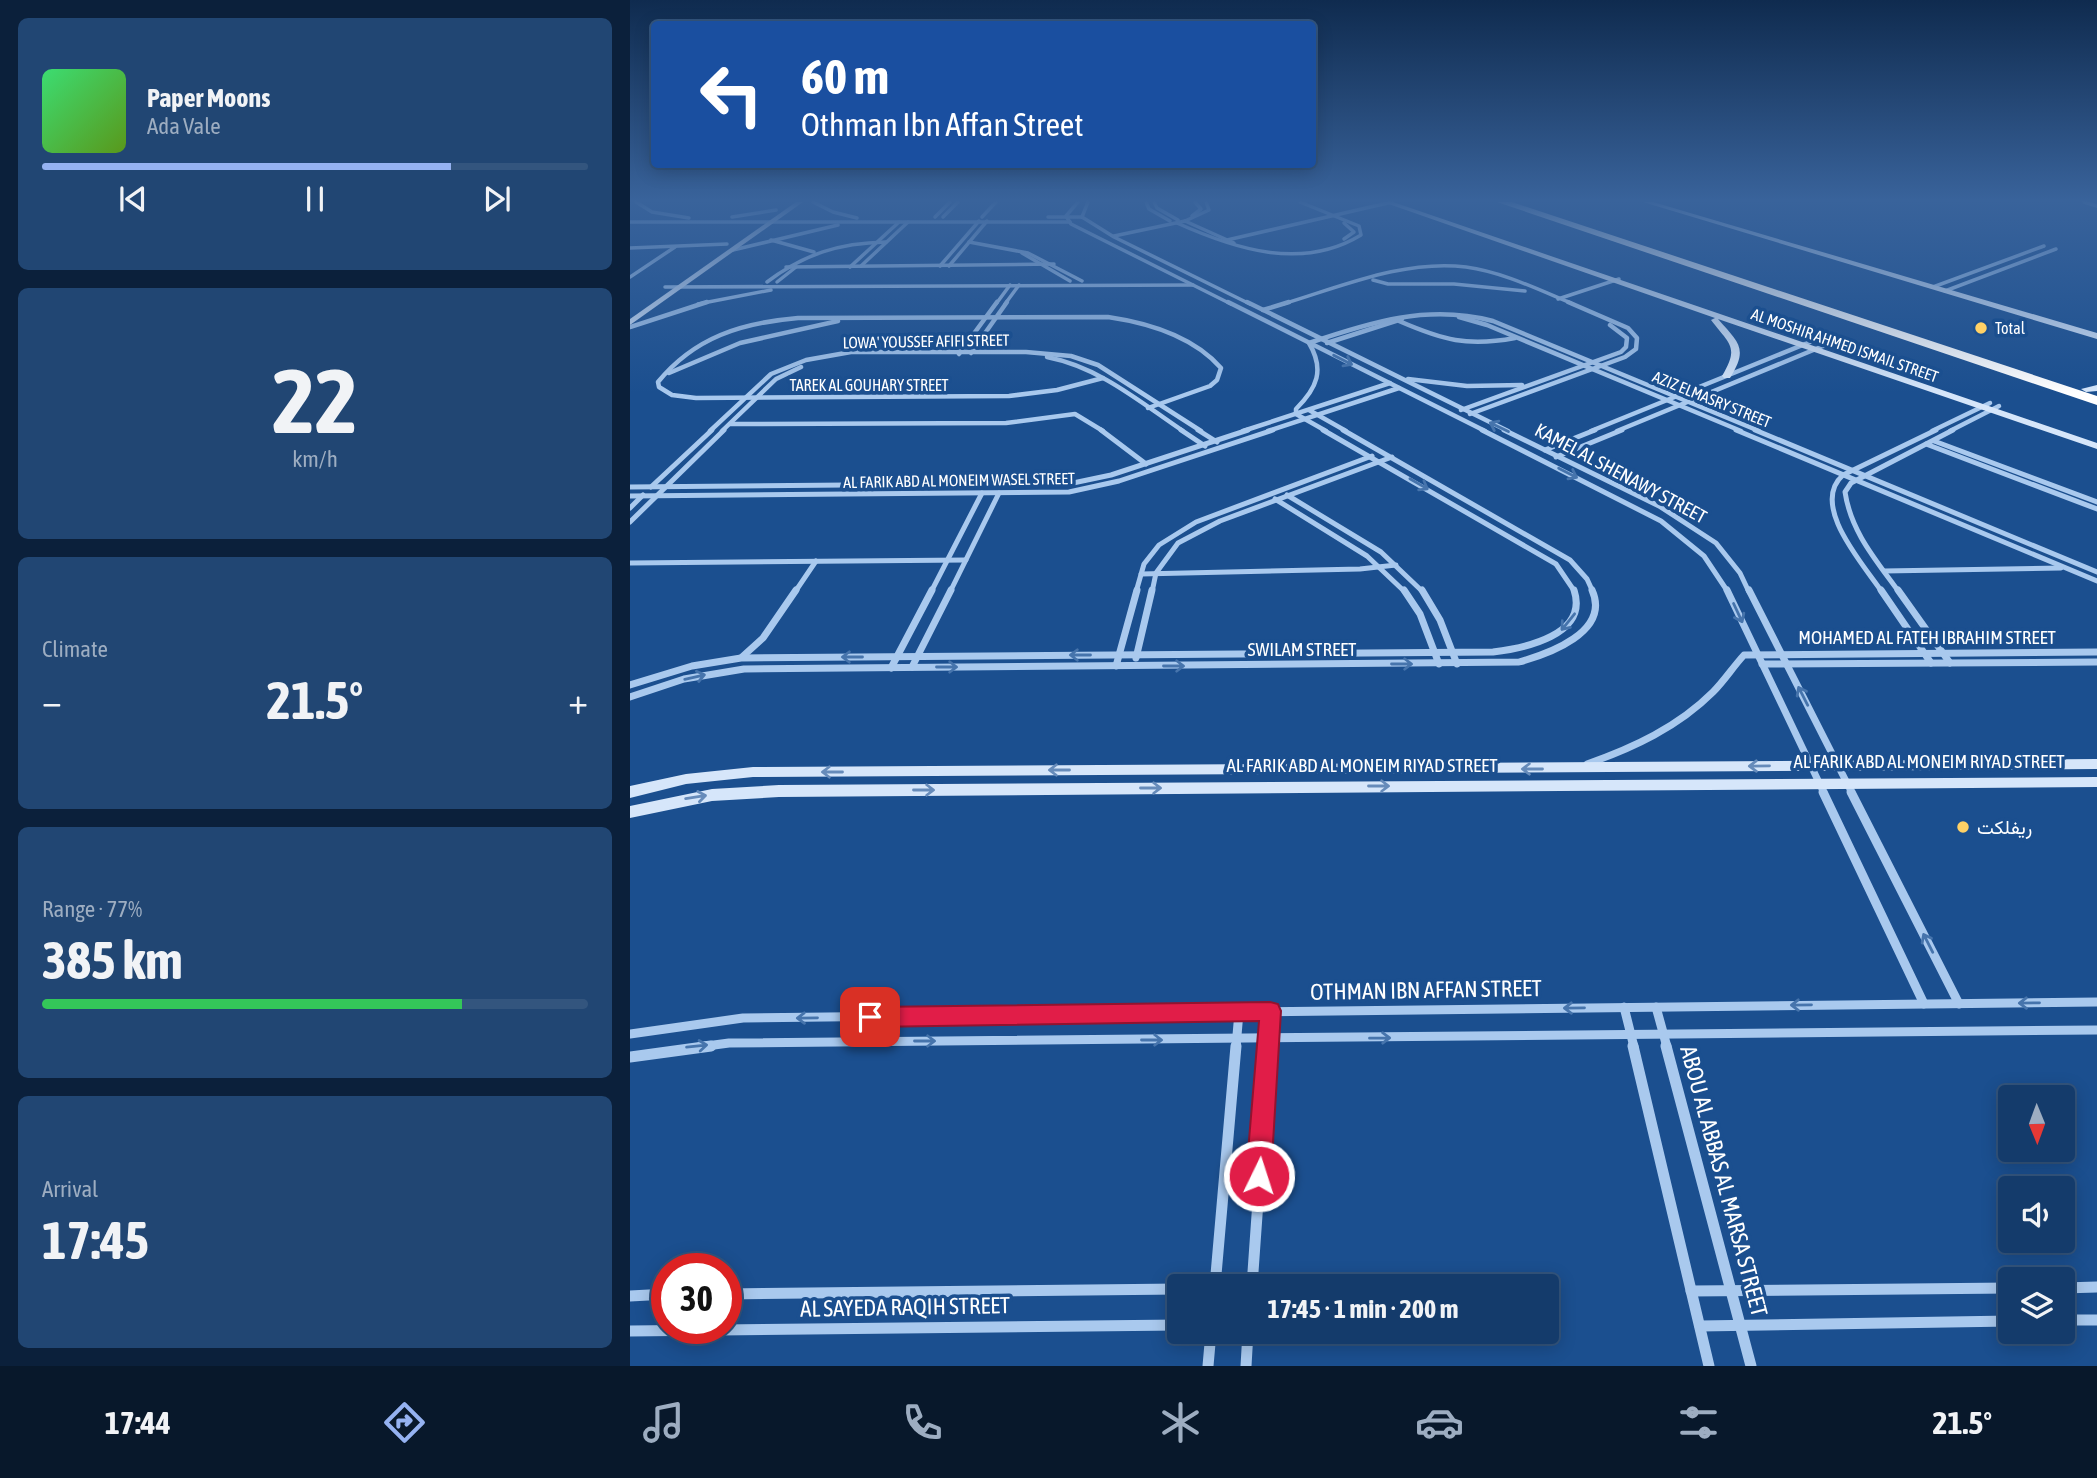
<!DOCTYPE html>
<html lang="en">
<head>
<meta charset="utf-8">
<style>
  :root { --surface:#143b6b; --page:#214673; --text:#f1f3f6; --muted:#9dadc1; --line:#33557e; --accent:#95b2f1 }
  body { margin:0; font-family:"Asap Condensed",Vazirmatn,sans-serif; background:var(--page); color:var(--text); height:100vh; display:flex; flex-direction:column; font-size:26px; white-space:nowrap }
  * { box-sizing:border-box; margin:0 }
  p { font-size:23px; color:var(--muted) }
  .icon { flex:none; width:38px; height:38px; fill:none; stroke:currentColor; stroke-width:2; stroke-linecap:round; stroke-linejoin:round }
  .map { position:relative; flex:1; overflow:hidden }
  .sheet { display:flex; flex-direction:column; gap:18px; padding:18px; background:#0b203b; width:630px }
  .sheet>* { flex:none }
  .top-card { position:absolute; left:21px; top:21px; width:665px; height:147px; border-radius:7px; box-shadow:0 4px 18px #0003,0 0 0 2px var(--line); background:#1a4fa0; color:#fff; overflow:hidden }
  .needle { width:46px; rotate:179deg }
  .fabs { position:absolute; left:1368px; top:1085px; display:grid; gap:14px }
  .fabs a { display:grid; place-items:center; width:77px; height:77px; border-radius:7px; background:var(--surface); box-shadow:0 4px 18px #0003,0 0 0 2px var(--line); font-size:35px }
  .speed { position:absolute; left:21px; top:1253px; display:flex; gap:14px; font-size:35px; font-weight:700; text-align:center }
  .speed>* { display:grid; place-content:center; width:91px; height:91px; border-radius:50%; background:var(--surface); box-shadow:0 4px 18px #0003,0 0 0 2px var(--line); line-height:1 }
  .speed .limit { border:10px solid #d22; background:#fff; color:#111 }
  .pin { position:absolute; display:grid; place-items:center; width:60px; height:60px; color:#fff; margin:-30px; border-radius:14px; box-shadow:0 4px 10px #0006 }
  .me { position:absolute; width:77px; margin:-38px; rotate:4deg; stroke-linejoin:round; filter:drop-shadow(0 0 5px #0008) }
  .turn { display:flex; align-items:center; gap:24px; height:147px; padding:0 35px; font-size:32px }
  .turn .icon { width:91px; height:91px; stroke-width:2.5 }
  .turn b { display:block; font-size:49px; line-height:60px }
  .big { font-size:52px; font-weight:700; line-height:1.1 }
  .sheet .card { flex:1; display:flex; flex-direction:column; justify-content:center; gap:10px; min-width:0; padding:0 24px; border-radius:10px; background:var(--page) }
  .sheet .dial { align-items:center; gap:0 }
  .dial b { font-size:91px; line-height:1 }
  .song { display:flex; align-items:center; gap:21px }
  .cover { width:84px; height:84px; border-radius:10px; background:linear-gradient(135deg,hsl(140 70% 55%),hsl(90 70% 35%)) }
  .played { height:7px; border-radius:4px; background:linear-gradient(90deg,var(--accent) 75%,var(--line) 75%) }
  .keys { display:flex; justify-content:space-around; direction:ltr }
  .heat { display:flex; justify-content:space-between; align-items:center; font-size:38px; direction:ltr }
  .charge { height:10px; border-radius:5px; background:linear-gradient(90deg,#34c759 77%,var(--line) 0) }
  .trip { position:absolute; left:537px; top:1274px; width:392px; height:70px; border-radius:7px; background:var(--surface); box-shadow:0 4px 18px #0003,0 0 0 2px var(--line); font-weight:700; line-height:70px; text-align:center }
  .tabs { display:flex; height:112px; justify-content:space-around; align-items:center; background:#08182b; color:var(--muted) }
  .tabs .icon { width:49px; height:49px }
  .tabs .active { color:var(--accent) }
  .tabs b { font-size:32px; color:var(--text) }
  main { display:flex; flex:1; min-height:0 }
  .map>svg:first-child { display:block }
</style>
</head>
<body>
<main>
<section class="sheet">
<div class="card">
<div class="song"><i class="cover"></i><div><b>Paper Moons</b><p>Ada Vale</p></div></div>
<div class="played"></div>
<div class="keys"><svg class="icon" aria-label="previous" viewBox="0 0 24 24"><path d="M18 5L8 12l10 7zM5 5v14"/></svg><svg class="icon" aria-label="pause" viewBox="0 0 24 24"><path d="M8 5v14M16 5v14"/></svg><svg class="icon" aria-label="next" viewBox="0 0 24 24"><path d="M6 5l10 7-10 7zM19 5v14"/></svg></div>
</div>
<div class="card dial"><b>22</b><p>km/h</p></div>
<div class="card"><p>Climate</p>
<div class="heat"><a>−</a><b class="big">21.5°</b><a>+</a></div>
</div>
<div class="card"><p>Range · 77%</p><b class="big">385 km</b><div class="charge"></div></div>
<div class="card"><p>Arrival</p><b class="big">17:45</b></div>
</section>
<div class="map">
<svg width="1467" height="1366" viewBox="0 0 1467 1366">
  <rect width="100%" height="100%" fill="#1b4f8f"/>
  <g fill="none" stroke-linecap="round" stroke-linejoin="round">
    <!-- street-far5 -->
    <g stroke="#a9c9ee" stroke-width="3.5">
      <polyline points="6,202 22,212 59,218"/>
      <polyline points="183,202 203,212 227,218"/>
      <polyline points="448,202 436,216 441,224 601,304"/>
      <polyline points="516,202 519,209 540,221"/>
      <polyline points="524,202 527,208 548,220"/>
      <polyline points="1454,202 1467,206"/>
      <polyline points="562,216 571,209 565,202"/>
      <polyline points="102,217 146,210"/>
      <polyline points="305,217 320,202"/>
      <polyline points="313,217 328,202"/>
      <polyline points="352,217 366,202"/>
      <polyline points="418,217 452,217"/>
      <polyline points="452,217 484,237 620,304"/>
      <polyline points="452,217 458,202"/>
      <polyline points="555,221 604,243"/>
      <polyline points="0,222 440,222"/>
      <path d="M547 223C605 249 672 271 731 235L729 226 670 202"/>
      <polyline points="714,223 724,232 714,239"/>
      <polyline points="484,236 555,221 579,210 576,202"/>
      <polyline points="141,240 184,252"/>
      <polyline points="597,240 762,202"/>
      <polyline points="339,242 398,253 452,281"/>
      <polyline points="0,248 97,244"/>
      <polyline points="103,250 208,225"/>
      <polyline points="392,253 440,281"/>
      <polyline points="231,266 278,222"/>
      <polyline points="310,266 349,221"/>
      <polyline points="319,266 357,221"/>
      <polyline points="156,267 424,264"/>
      <polyline points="220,267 269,222"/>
      <polyline points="0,277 45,247"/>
      <polyline points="743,280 758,284 824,284 895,291"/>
      <path d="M137 282C174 254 209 243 256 242"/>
      <polyline points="147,282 166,267"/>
      <polyline points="35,287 563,285"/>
      <polyline points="1303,287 1414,246"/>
      <polyline points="1315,291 1426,249"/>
      <polyline points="928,299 989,279"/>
      <polyline points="68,304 141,290"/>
      <polyline points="366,304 380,285"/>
      <polyline points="375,304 389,285"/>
      <path d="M653 304C710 287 775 259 836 267 873 272 909 290 943 304"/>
    </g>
    <!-- street-far4 -->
    <g stroke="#a9c9ee" stroke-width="4.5">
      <polyline points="598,302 855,431"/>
      <polyline points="617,302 878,431"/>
      <polyline points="633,310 659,302"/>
      <polyline points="829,317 857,325 1111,431"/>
      <path d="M769 321C813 340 837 347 885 338"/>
      <polyline points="0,327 77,302"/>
      <polyline points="697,343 772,319"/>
      <polyline points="341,353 377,302"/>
      <polyline points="329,354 367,302"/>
      <path d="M417 357C469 367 510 402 553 431"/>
      <polyline points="39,373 110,343 208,321"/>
      <path d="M473 378 427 390 379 396 66 398 42 395 29 387 28 382C65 337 111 323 168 318L478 317C519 323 563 336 591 368L587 380 580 386 518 408"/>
      <polyline points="778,379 837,386 892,385"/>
      <polyline points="679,410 716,431"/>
      <polyline points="831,410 991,352 996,347 997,338 980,325"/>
      <polyline points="840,414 995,357 1006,349 1007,338 998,328 938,302"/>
      <polyline points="100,424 376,423 445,414 473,431"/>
      <polyline points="80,431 141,374 176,360 221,352 396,352 441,356 468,365 571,431"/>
      <polyline points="92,431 146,379 171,367"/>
      <polyline points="613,431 760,383"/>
      <polyline points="638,431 769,388"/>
      <path d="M696 431 666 414V409C687 388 695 370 679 343 741 322 798 304 863 321L1129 431"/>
      <polyline points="961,431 1180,342"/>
      <polyline points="987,431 1193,346"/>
      <polyline points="1302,431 1360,403"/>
      <polyline points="1320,431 1369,406"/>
    </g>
    <!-- street-far3 -->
    <g stroke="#a9c9ee" stroke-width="5">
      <polyline points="471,430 516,464"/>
      <polyline points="551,430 575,446"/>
      <polyline points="568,430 587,442"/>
      <polyline points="693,430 926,564 945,592"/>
      <polyline points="713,430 940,560 957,579 963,592"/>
      <polyline points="852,430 1031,521 1074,556 1098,592"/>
      <polyline points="874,430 1029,506 1086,543 1110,573 1119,592"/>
      <polyline points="1106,430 1467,581"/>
      <polyline points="1125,430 1467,572"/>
      <polyline points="1304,441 1467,502"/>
      <polyline points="1296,444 1467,509"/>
      <polyline points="915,450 965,430"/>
      <polyline points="926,457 992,430"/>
      <polyline points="0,487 443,483 481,475 618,430"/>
      <polyline points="21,487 82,430"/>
      <polyline points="657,495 751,552 793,592"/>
      <polyline points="0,496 439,492 489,481 643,430"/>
      <polyline points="645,499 737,556 775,592"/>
      <polyline points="0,508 13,495"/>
      <polyline points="0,522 94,430"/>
      <polyline points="0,563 336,560"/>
      <polyline points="1254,571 1431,568"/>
      <polyline points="511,574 730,569 766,565"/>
      <polyline points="165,592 186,561"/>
      <polyline points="301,592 352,493"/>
      <polyline points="320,592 369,493"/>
      <polyline points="506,592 514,564 529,545 566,522 742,456"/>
      <polyline points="522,592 526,573 548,543 590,521 762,457"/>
      <path d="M1252 592C1234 565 1179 505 1213 475L1306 430"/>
      <path d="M1269 592C1246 560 1221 532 1215 492L1221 483 1323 430"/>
    </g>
    <!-- street-far2 -->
    <g stroke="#a9c9ee" stroke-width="7">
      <polyline points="774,590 790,614 809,664"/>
      <polyline points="792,590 810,620 827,664"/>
      <polyline points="1097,590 1194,793"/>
      <polyline points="1119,590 1222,793"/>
      <polyline points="1251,590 1301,663"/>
      <polyline points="1268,590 1320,663"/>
      <polyline points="112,657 133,638 166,590"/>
      <polyline points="506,658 522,590"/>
      <polyline points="1132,664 1467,662"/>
      <polyline points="486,666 507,590"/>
      <polyline points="282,667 321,590"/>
      <polyline points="261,668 302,590"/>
      <path d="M0 685 62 666 111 658 863 652C895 648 959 635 944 590"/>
      <path d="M0 697 54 679 114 669 889 662C918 654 981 632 962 590"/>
      <path d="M957 764C1003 748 1048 727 1083 692 1094 681 1103 667 1114 655L1467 652"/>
    </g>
    <!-- street-far1 -->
    <g stroke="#a9c9ee" stroke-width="9">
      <polyline points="1193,792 1294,1004"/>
      <polyline points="1221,792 1329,1004"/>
      <polyline points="994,1007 1004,1047"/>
      <polyline points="1026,1007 1037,1047"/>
      <polyline points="0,1034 113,1018 1467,1002"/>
      <polyline points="69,1047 99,1043 1467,1030"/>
      <polyline points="606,1047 609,1012"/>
      <polyline points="638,1047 641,1011"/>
    </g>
    <!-- street -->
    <g stroke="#a9c9ee" stroke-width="11">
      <polyline points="1003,1046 1079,1366"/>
      <polyline points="1036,1046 1121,1366"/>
      <polyline points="0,1057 81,1046"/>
      <polyline points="585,1286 606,1046"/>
      <polyline points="622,1286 639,1046"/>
      <polyline points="1433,1288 1467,1287"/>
      <polyline points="1061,1291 1381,1288"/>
      <polyline points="96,1294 550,1289"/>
      <polyline points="0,1296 37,1294"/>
      <polyline points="1433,1320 1467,1320"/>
      <polyline points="1070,1326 1381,1321"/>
      <polyline points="0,1331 550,1325"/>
      <polyline points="578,1366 581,1332"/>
      <polyline points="616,1366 618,1332"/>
    </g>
    <!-- secondary -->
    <g fill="#d6e6fa" fill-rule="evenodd">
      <polygon points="166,202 173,202 0,325 0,319"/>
      <path d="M753 202H763L1467 443V449L1088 319C1108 342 1119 348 1100 378H1094L1092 376C1110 346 1099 344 1081 320L1085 318Z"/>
      <polygon points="1013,202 1023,202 1467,333 1467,339"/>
      <polygon points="1467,385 1467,391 1456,392 1451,389"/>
      <polygon points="1467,759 1467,769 123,777 56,784 0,798 0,786 56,774 123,767"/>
      <polygon points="1467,777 1467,787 149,797 82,801 0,818 0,806 82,789 149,785"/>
    </g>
    <!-- highway -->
    <polygon fill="#fff" fill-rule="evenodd" points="867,202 882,202 1467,396 1467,405"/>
  </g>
  <!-- one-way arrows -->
  <defs><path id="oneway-shaft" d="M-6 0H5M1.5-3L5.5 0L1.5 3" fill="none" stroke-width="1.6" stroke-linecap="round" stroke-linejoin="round" transform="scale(1.75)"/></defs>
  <g stroke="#4674ac">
    <use href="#oneway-shaft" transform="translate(713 360) rotate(27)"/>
    <use href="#oneway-shaft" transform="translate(869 427) rotate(-154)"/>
    <use href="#oneway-shaft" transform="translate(938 473) rotate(27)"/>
    <use href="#oneway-shaft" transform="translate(789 484) rotate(30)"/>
    <use href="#oneway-shaft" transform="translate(1108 613) rotate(65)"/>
    <use href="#oneway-shaft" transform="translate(938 622) rotate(129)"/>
    <use href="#oneway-shaft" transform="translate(450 655) rotate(180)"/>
    <use href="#oneway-shaft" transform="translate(222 657) rotate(180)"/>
    <use href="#oneway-shaft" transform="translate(772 664)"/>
    <use href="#oneway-shaft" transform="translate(544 666)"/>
    <use href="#oneway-shaft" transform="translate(317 667)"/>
    <use href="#oneway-shaft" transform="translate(65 677) rotate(-13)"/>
    <use href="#oneway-shaft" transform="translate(1173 696) rotate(-117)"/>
    <use href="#oneway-shaft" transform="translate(1298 943) rotate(-117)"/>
    <use href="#oneway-shaft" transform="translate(1399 1003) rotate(179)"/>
    <use href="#oneway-shaft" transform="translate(1171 1005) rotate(179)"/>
    <use href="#oneway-shaft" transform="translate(944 1008) rotate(179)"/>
    <use href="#oneway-shaft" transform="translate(177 1018) rotate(179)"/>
    <use href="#oneway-shaft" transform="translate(750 1038) rotate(-1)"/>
    <use href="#oneway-shaft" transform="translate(522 1040)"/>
    <use href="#oneway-shaft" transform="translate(295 1041)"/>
    <use href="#oneway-shaft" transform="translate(67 1046) rotate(-6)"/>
  </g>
  <g stroke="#668bba">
    <use href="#oneway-shaft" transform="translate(1129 766) rotate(179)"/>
    <use href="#oneway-shaft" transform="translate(902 769) rotate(-180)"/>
    <use href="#oneway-shaft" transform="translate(429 770) rotate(180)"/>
    <use href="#oneway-shaft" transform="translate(202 772) rotate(180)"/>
    <use href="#oneway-shaft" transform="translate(749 786)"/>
    <use href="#oneway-shaft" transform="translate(521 788)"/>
    <use href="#oneway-shaft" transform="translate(294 790)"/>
    <use href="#oneway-shaft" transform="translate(66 797) rotate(-9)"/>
  </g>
  <!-- sky -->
  <linearGradient id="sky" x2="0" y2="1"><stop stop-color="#0f2b4f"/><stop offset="0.51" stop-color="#39639b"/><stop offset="1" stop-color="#39639b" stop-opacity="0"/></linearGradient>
  <rect width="1467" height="393" fill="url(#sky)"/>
  <!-- route -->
  <polygon fill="#e11d48" stroke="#92132f" stroke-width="2" points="640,1002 648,1004 651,1011 641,1176 638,1185 629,1189 620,1185 616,1176 629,1021 240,1027 232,1024 229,1017 232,1010 240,1007"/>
  <!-- markers -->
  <g fill="#ffd166" stroke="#1b4f8f" stroke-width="2.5">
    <circle cx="1351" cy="328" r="7"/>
    <circle cx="1333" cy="827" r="7"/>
  </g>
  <g text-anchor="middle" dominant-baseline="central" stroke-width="7" stroke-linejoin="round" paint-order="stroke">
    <!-- far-poi labels -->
    <g font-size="16" fill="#fff" stroke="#1b4f8f" text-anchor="start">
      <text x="1365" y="328">Total</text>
    </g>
    <!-- far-street labels -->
    <g font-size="16" fill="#fff" stroke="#1b4f8f">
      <text transform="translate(296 341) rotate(-1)">LOWA' YOUSSEF AFIFI STREET</text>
      <text transform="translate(1215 345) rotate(19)">AL MOSHIR AHMED ISMAIL STREET</text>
      <text x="239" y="385">TAREK AL GOUHARY STREET</text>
      <text transform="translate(1082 399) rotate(22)">AZIZ ELMASRY STREET</text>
      <text transform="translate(329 480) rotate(-1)">AL FARIK ABD AL MONEIM WASEL STREET</text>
    </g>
    <!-- street labels -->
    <g font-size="19" fill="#fff" stroke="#1b4f8f">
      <text transform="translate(991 473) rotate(28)">KAMEL AL SHENAWY STREET</text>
      <text x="1297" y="637">MOHAMED AL FATEH IBRAHIM STREET</text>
      <text x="672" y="649">SWILAM STREET</text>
      <text x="1299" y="761">AL FARIK ABD AL MONEIM RIYAD STREET</text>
      <text x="732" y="765">AL FARIK ABD AL MONEIM RIYAD STREET</text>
    </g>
    <!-- poi labels -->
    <g font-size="19" fill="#fff" stroke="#1b4f8f" text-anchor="start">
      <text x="1347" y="827">ريفلكت</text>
    </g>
    <!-- near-street labels -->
    <g font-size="23" fill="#fff" stroke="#1b4f8f">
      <text transform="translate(796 990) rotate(-1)">OTHMAN IBN AFFAN STREET</text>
      <text transform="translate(1094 1181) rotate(75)">ABOU AL ABBAS AL MARSA STREET</text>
      <text transform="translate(275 1307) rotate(-1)">AL SAYEDA RAQIH STREET</text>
    </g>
  </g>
</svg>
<div class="fabs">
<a><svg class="needle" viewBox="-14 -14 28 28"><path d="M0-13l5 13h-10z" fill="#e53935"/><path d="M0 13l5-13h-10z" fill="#9dadc1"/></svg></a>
<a><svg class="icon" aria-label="sound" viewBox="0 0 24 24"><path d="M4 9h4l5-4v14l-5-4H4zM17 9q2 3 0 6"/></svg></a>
<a><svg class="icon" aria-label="layers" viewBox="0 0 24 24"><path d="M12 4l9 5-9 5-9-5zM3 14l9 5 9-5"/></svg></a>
</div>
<div class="speed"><div class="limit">30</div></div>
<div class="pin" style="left:240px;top:1017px;background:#d93025"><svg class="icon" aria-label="arrive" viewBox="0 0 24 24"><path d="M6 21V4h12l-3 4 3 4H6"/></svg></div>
<svg class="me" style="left:629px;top:1176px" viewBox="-20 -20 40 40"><circle r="17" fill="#e11d48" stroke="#fff" stroke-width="3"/><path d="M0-11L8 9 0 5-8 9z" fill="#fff"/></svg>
<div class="trip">17:45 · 1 min · 200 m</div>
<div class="top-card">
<div class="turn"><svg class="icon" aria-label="left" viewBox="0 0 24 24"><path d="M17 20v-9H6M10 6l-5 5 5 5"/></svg><div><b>60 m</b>Othman Ibn Affan Street</div></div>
</div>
</div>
</main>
<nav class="tabs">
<b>17:44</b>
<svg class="icon active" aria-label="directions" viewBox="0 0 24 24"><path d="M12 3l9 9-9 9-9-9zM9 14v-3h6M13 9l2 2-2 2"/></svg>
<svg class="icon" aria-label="music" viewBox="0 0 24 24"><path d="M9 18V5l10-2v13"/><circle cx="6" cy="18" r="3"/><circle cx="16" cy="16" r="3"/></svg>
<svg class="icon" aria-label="phone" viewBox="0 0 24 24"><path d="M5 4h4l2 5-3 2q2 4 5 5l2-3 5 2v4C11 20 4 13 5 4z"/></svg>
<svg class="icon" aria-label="climate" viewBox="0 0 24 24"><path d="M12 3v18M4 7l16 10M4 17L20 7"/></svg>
<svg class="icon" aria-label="car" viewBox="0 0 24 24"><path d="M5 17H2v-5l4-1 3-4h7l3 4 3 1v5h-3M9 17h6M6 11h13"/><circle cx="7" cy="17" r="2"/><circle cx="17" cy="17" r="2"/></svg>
<svg class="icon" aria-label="filters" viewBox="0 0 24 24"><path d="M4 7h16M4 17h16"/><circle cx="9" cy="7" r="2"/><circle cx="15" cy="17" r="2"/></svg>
<b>21.5°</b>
</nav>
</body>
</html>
